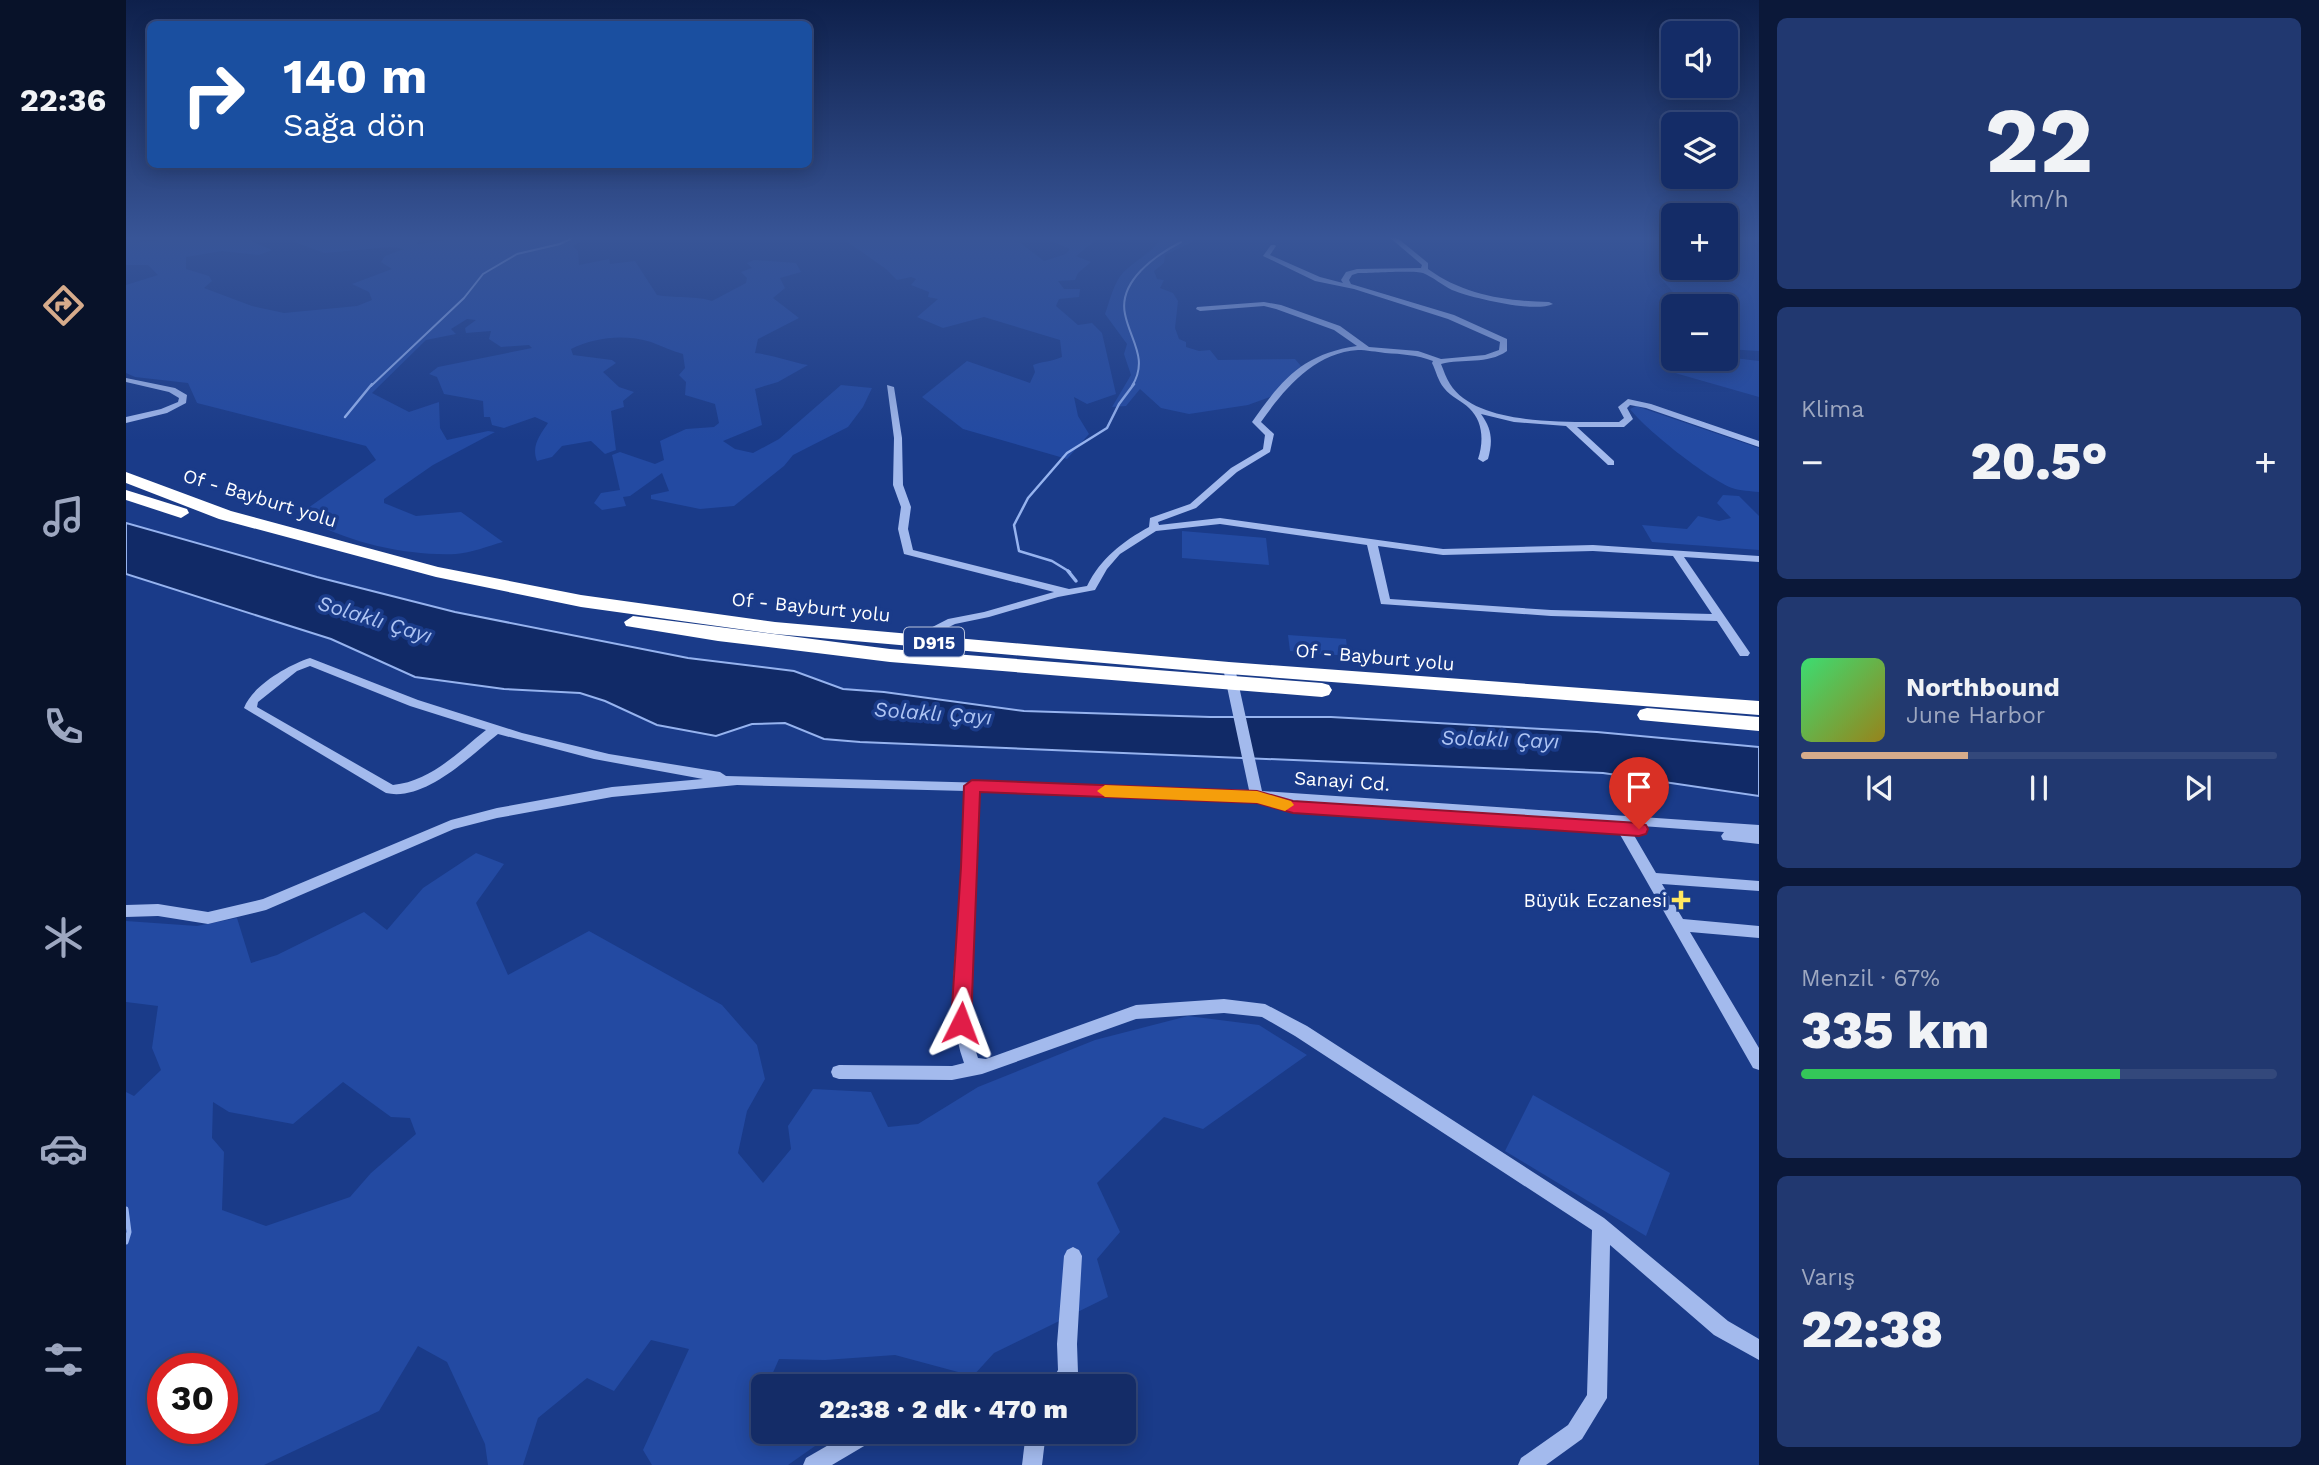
<!DOCTYPE html>
<html lang="tr">
<head>
<meta charset="utf-8">
<style>
  :root { --surface:#142c67; --page:#213870; --text:#f1f3f6; --muted:#9da7c0; --line:#33487b; --accent:#d6ab8b }
  body { margin:0; font-family:"Work Sans",sans-serif; background:var(--page); color:var(--text); height:100vh; display:flex; flex-direction:column; font-size:26px; white-space:nowrap }
  * { box-sizing:border-box; margin:0 }
  p { font-size:23px; color:var(--muted) }
  .icon { flex:none; width:38px; height:38px; fill:none; stroke:currentColor; stroke-width:2; stroke-linecap:round; stroke-linejoin:round }
  .map { position:relative; flex:1; overflow:hidden }
  .sheet { display:flex; flex-direction:column; gap:18px; padding:18px; background:#0b1839; width:560px }
  .sheet>* { flex:none }
  .top-card { position:absolute; left:21px; top:21px; width:665px; height:147px; border-radius:10px; box-shadow:0 4px 18px #0003,0 0 0 2px var(--line); background:#1a4fa0; color:#fff; overflow:hidden }
  .tools { position:absolute; left:1535px; top:21px; display:grid; gap:14px }
  .tools a { display:grid; place-items:center; width:77px; height:77px; border-radius:10px; background:var(--surface); box-shadow:0 4px 18px #0003,0 0 0 2px var(--line); font-size:35px }
  .speed { position:absolute; left:21px; top:1353px; display:flex; gap:14px; font-size:35px; font-weight:700; text-align:center }
  .speed>* { display:grid; place-content:center; width:91px; height:91px; border-radius:50%; background:var(--surface); box-shadow:0 4px 18px #0003,0 0 0 2px var(--line); line-height:1 }
  .speed .limit { border:10px solid #d22; background:#fff; color:#111 }
  .pin { position:absolute; display:grid; place-items:center; width:60px; height:60px; color:#fff; margin:-72px -30px; border-radius:50% 50% 50% 0; rotate:-45deg; box-shadow:0 0 7px #0007 }
  .pin .icon { rotate:45deg }
  .me { position:absolute; width:77px; margin:-38px; rotate:3deg; stroke-linejoin:round; filter:drop-shadow(0 0 5px #0008) }
  .turn { display:flex; align-items:center; gap:24px; height:147px; padding:0 21px; font-size:32px }
  .turn .icon { width:91px; height:91px; stroke-width:2.5 }
  .turn b { display:block; font-size:49px; line-height:60px }
  .big { font-size:52px; font-weight:800; line-height:1.1 }
  .sheet .widget { flex:1; display:flex; flex-direction:column; justify-content:center; gap:10px; min-width:0; padding:0 24px; border-radius:10px; background:var(--page) }
  .sheet .dial { align-items:center; gap:0 }
  .dial b { font-size:91px; line-height:1 }
  .song { display:flex; align-items:center; gap:21px }
  .cover { width:84px; height:84px; border-radius:10px; background:linear-gradient(135deg,hsl(140 70% 55%),hsl(50 70% 35%)) }
  .played { height:7px; border-radius:4px; background:linear-gradient(90deg,var(--accent) 35%,var(--line) 35%) }
  .keys { display:flex; justify-content:space-around; direction:ltr }
  .heat { display:flex; justify-content:space-between; align-items:center; font-size:38px; direction:ltr }
  .charge { height:10px; border-radius:5px; background:linear-gradient(90deg,#34c759 67%,var(--line) 0) }
  .trip { position:absolute; left:625px; top:1374px; width:385px; height:70px; border-radius:10px; background:var(--surface); box-shadow:0 4px 18px #0003,0 0 0 2px var(--line); font-weight:800; line-height:70px; text-align:center }
  main { display:flex; flex:1; min-height:0 }
  .menu { display:flex; flex-direction:column; width:126px; justify-content:space-around; align-items:center; background:#081229; color:var(--muted) }
  .menu .icon { width:49px; height:49px }
  .menu .current { color:var(--accent) }
  .menu b { font-size:32px; color:var(--text) }
  .map>svg:first-child { display:block }
</style>
</head>
<body>
<main>
<nav class="menu">
<b>22:36</b>
<svg class="icon current" aria-label="directions" viewBox="0 0 24 24"><path d="M12 3l9 9-9 9-9-9zM9 14v-3h6M13 9l2 2-2 2"/></svg>
<svg class="icon" aria-label="music" viewBox="0 0 24 24"><path d="M9 18V5l10-2v13"/><circle cx="6" cy="18" r="3"/><circle cx="16" cy="16" r="3"/></svg>
<svg class="icon" aria-label="phone" viewBox="0 0 24 24"><path d="M5 4h4l2 5-3 2q2 4 5 5l2-3 5 2v4C11 20 4 13 5 4z"/></svg>
<svg class="icon" aria-label="climate" viewBox="0 0 24 24"><path d="M12 3v18M4 7l16 10M4 17L20 7"/></svg>
<svg class="icon" aria-label="car" viewBox="0 0 24 24"><path d="M5 17H2v-5l4-1 3-4h7l3 4 3 1v5h-3M9 17h6M6 11h13"/><circle cx="7" cy="17" r="2"/><circle cx="17" cy="17" r="2"/></svg>
<svg class="icon" aria-label="filters" viewBox="0 0 24 24"><path d="M4 7h16M4 17h16"/><circle cx="9" cy="7" r="2"/><circle cx="15" cy="17" r="2"/></svg>
</nav>
<div class="map">
<svg width="1633" height="1465" viewBox="0 0 1633 1465">
  <rect width="100%" height="100%" fill="#1a3b89"/>
  <!-- green -->
  <g fill="#234aa2" fill-rule="evenodd">
    <path d="M12 236 15 242 58 238 84 240 101 236H122L125 241 146 250 133 255 96 251 60 257V269L83 276 86 281 78 288 126 306 158 313 231 306 246 300 243 292 226 284 266 269 255 262 259 256 278 249 265 247 198 253 169 242V236H291L292 244 322 240 328 236H463L447 246 452 251 453 265 483 259 484 264 509 261 531 295C547 298 573 296 586 301L620 283 621 278 615 272 626 268 621 263 628 260 670 263 675 272 654 278 659 288 647 298 673 318 632 339 629 353C648 355 664 362 682 365L652 382 629 389 636 425 597 441 609 449 627 453 653 439 715 385 746 388 737 407 722 427 667 455 658 466 608 506 574 509 525 499V495L543 491 536 473 504 496 497 497 500 506 476 510 468 503 475 493 494 490 486 455 494 452 529 464 538 460 534 441 560 429 588 427 593 423 589 404 559 395 560 382 553 375 559 368 557 354C546 351 536 346 525 342 498 334 470 337 445 349L447 355 486 360 490 363 477 372 493 387 508 392 497 401 498 407 485 411 490 450 479 454 465 441 436 446 426 457 411 461C405 446 414 435 422 423L409 417 378 428 366 425 364 417H358L357 401 318 394 311 377 303 374 312 367 406 348 403 345 375 347 363 339 365 331 340 333 339 328 350 320 341 319 325 329 330 334 300 340 246 393 283 412 313 402 314 428 321 440 362 431 369 432 307 465 258 499V503L290 516 335 512 377 542C362 546 345 553 330 554 284 556 228 544 188 523L182 508 250 460 240 446 71 403 62 383 9 377 0 373V285L32 275 22 265H0V241Z"/>
    <path d="M713 236H800L811 239 834 236H904L892 241 918 261 940 254 944 249 913 236H1070L1072 239 1039 255 1038 263 1028 271 1031 279 1038 280 1034 288 1047 293 1052 301 1049 328 1053 339 1060 342V347L1073 351 1084 350 1092 360 1169 359 1175 366 1147 396 1122 405 1063 414 1035 408 1014 389 1000 406 986 407 1005 375 998 354 1001 344 979 314C985 298 988 279 1002 268 1014 257 1028 252 1035 237L995 241 974 237 950 256 965 262 952 273 949 280 932 281 938 289H954L953 297 933 299 930 306 952 325 966 323 976 333 990 394 961 404 948 397 952 416 963 434 941 459 837 429 796 397 841 361 904 383 909 372 907 365C917 361 925 362 936 357L934 340 858 317 817 328 791 317 812 299 802 297 803 292 785 285 790 279 785 277 771 280 760 269Z"/>
    <polygon points="1600,236 1633,236 1633,241 1628,245 1633,253 1633,351 1600,349 1600,306 1553,306 1547,292 1533,276 1547,268 1600,268"/>
    <polygon points="1544,350 1547,350 1547,359 1600,357 1633,361 1633,397 1542,371 1547,363 1536,355"/>
    <path d="M1510 406 1633 448V492C1625 491 1614 491 1606 488 1581 478 1520 430 1504 409Z"/>
    <polygon points="1597,495 1613,496 1633,516 1633,550 1526,542 1516,525 1561,529 1572,516 1593,521 1605,518 1591,503"/>
    <polygon points="1056,531 1140,538 1143,565 1056,558"/>
    <polygon points="1162,635 1220,639 1222,656 1164,651"/>
    <path d="M350 853 378 864 350 903 382 975 463 931 596 1005 631 1045 639 1079 621 1111 612 1153 637 1183 665 1149 662 1126 687 1089 745 1092 762 1127 792 1124 852 1087 969 1040 1062 1016 1133 1025 1181 1055 1077 1129 1038 1117 971 1183 994 1232 971 1259 982 1297 868 1353 847 1376 769 1355 699 1360 653 1359 641 1386H637V1432H709L662 1465H526L517 1450 563 1349 525 1340 488 1391 461 1378 412 1418 397 1465H362L359 1444 321 1362 292 1346 253 1411 138 1465H0V1092L8 1096 35 1070 26 1048 32 1006 0 1002V921L71 926 111 918 125 963 151 955 238 912 261 930 297 888ZM217 1082 265 1117 284 1118 290 1134 245 1173 224 1197 140 1226 96 1210 98 1152 86 1138 87 1102 103 1112 167 1124ZM37 1368H96V1428H37Z"/>
    <polygon points="1407,1095 1544,1173 1520,1236 1379,1151"/>
  </g>
  <!-- water -->
  <polygon fill="#112a67" stroke="#96b3ef" stroke-width="2" points="0,523 191,577 329,612 562,658 668,671 717,689 758,692 898,711 1084,717 1205,717 1471,732 1633,747 1633,796 1477,773 734,742 698,739 659,723 626,724 590,736 531,725 479,701 454,693 378,689 289,677 205,639 0,574"/>
  <g fill="none" stroke-linecap="round" stroke-linejoin="round">
    <!-- stream-far3 -->
    <g stroke="#96b3ef" stroke-width="2">
      <polyline points="245,386 338,298 357,274 391,254 434,244 450,236"/>
      <path d="M1006 386C1023 359 1004 340 999 314 992 281 1030 255 1055 242"/>
    </g>
    <!-- stream-far2 -->
    <g stroke="#96b3ef" stroke-width="2.5">
      <polyline points="219,417 246,384"/>
      <polyline points="944,572 926,561 893,551 888,525 902,498 941,453 981,428 993,404 1008,384"/>
    </g>
    <!-- stream-far1 -->
    <polyline stroke="#96b3ef" stroke-width="3.5" points="942,571 950,581"/>
    <!-- stream -->
    <polyline stroke="#96b3ef" stroke-width="5" points="0,1209 3,1232 0,1242"/>
    <!-- minor -->
    <g fill="#a3baed" fill-rule="evenodd">
      <path d="M1262 236H1269L1302 263V269C1338 295 1379 301 1423 302L1427 304C1408 313 1346 298 1326 290 1316 285 1307 277 1297 273 1289 270 1244 273 1232 273L1226 275 1223 280 1225 284 1328 315 1381 339V351C1361 365 1337 358 1315 364 1318 371 1320 378 1324 384 1352 428 1447 421 1493 422L1498 418 1492 407 1502 399 1525 404 1633 441V447L1520 408 1504 405 1501 408 1507 419 1498 427H1451L1488 461V465H1482L1440 426 1388 422 1355 414C1366 429 1367 441 1362 459L1357 462 1352 459C1358 441 1357 421 1343 408 1336 401 1325 397 1318 388 1312 381 1310 371 1306 363L1307 361C1291 355 1276 354 1259 353 1251 352 1240 350 1232 350 1188 353 1159 388 1135 422L1148 434 1144 452 1111 472 1070 508 1032 522 1033 525 1094 518 1317 549 1467 545 1633 556V562L1558 557 1624 653 1622 656H1614L1591 621 1425 616 1255 604 1241 545 1094 524 1030 531 994 554 981 569 969 590 932 597 863 617 829 624 793 642H785L783 640 785 638 822 619 858 612 928 592 778 554 772 529 775 507 767 485 768 438 761 385 768 387 776 438 777 485 785 507 782 529 787 550 943 589 961 586C975 558 996 542 1023 527L1024 518 1064 504 1105 468 1137 449 1139 435 1126 422C1156 379 1177 354 1231 346L1208 330 1150 309 1138 306 1074 311 1070 309 1071 307 1138 302 1155 305 1214 326 1243 347 1292 351 1315 359 1359 355 1373 350 1374 342 1322 319 1228 289 1189 281 1137 256 1145 245H1149L1150 246 1144 255 1194 277 1217 283 1215 280 1220 272 1231 269 1295 268 1296 265ZM1252 546 1317 555 1467 551 1547 556 1586 614 1425 610 1264 599Z"/>
      <polygon points="0,378 49,388 61,395 60,403 41,413 0,423 0,417 35,409 52,402 53,398 43,392 0,382"/>
      <path d="M184 658 292 700 396 733 483 754 594 772 600 776 1123 790 1097 668 1103 664 1109 668 1136 791 1633 825V844L1597 840 1595 836 1598 832 1502 825 1530 873 1633 881V891L1536 884 1557 919 1633 926V938L1564 932 1633 1048V1070L1627 1068 1488 824 1456 822 1458 825 1456 828 1451 830 1167 812 1140 804 1139 800 1131 802 1126 800 852 792C853 824 852 857 849 890 845 943 833 1006 852 1058L860 1059 1010 1005 1098 999 1139 1004 1181 1026 1478 1218 1602 1321 1633 1339V1360L1588 1335 1484 1245 1481 1398 1456 1439 1420 1465H1392L1395 1458 1442 1425 1461 1395 1466 1230 1169 1036 1136 1017 1098 1013 1010 1019 856 1074 826 1080 713 1079 707 1077 705 1072 707 1067 713 1065 826 1066 838 1063C818 1008 831 945 836 888 838 856 839 823 840 791L611 785 486 797 371 818 328 829 140 910 82 924 32 916 0 917V905L32 904 82 912 137 899 325 820 371 808 486 787 577 779 468 759 372 734C344 756 299 802 260 793L118 708C126 686 162 665 184 658ZM184 666 284 706 360 730C331 753 305 781 267 785L131 707 132 702 171 671ZM1161 801H1164L1297 810 1167 802Z"/>
      <polygon points="947,1247 953,1250 956,1256 951,1344 952,1373 945,1386 923,1386 932,1370 931,1344 938,1256 941,1250"/>
      <polygon points="725,1432 753,1432 750,1439 706,1465 677,1465 680,1458"/>
      <polygon points="900,1432 920,1432 916,1465 896,1465"/>
    </g>
    <!-- highway -->
    <g fill="#fff" fill-rule="evenodd">
      <polygon points="0,472 105,511 312,567 455,595 649,622 1103,662 1633,701 1633,715 1103,674 649,634 455,607 310,577 93,519 0,483"/>
      <polygon points="0,490 61,509 63,513 55,518 0,500"/>
      <polygon points="507,616 764,649 1196,683 1203,685 1206,690 1203,695 1196,697 764,662 592,641 500,626 498,622"/>
      <polygon points="1521,708 1633,717 1633,731 1514,720 1511,715 1514,710"/>
    </g>
  </g>
  <!-- sky -->
  <linearGradient id="sky" x2="0" y2="1"><stop stop-color="#0e204b"/><stop offset="0.54" stop-color="#385597"/><stop offset="1" stop-color="#385597" stop-opacity="0"/></linearGradient>
  <rect width="1633" height="441" fill="url(#sky)"/>
  <!-- route -->
  <polygon fill="#e11d48" stroke="#92132f" stroke-width="2" points="846,780 1131,791 1167,801 1513,823 1520,825 1522,829 1520,834 1513,836 1167,813 1131,803 854,792 845,1023 842,1029 835,1032 828,1029 825,1023 835,867 838,786"/>
  <!-- slow -->
  <polygon fill="#f59e0b" points="979,785 1131,791 1165,801 1168,805 1159,811 1131,803 979,797 971,791"/>
  <!-- markers -->
  <path fill="#ffe75f" stroke="#1a3b89" stroke-width="2.5" d="M1551.5 889.5h7v7h7v7h-7v7h-7v-7h-7v-7h7z"/>
  <g text-anchor="middle" dominant-baseline="central" stroke-width="7" stroke-linejoin="round" paint-order="stroke">
    <!-- shield labels -->
    <rect fill="#1a3b89" stroke="#bac4dc" stroke-width="2" x="778" y="627.5" width="60" height="29" rx="5"/>
    <g font-size="18" font-weight="bold" fill="#fff">
      <text x="808" y="642">D915</text>
    </g>
    <!-- street labels -->
    <g font-size="19" fill="#fff" stroke="#1a3b89">
      <text transform="translate(134 498) rotate(17)">Of - Bayburt yolu</text>
      <text transform="translate(685 607) rotate(6)">Of - Bayburt yolu</text>
      <text transform="translate(1249 657) rotate(5)">Of - Bayburt yolu</text>
      <text transform="translate(1216 781) rotate(4)">Sanayi Cd.</text>
    </g>
    <!-- poi labels -->
    <g font-size="19" fill="#fff" stroke="#1a3b89" text-anchor="end">
      <text x="1541" y="900">Büyük Eczanesi</text>
    </g>
    <!-- water labels -->
    <g font-size="21" font-style="italic" fill="#afc5f4" stroke="#1a3b89">
      <text transform="translate(249 619) rotate(17)">Solaklı Çayı</text>
      <text transform="translate(807 713) rotate(4)">Solaklı Çayı</text>
      <text transform="translate(1374 739) rotate(2)">Solaklı Çayı</text>
    </g>
  </g>
</svg>
<div class="tools">
<a><svg class="icon" aria-label="sound" viewBox="0 0 24 24"><path d="M4 9h4l5-4v14l-5-4H4zM17 9q2 3 0 6"/></svg></a>
<a><svg class="icon" aria-label="layers" viewBox="0 0 24 24"><path d="M12 4l9 5-9 5-9-5zM3 14l9 5 9-5"/></svg></a>
<a>+</a>
<a>−</a>
</div>
<div class="speed"><div class="limit">30</div></div>
<div class="pin" style="left:1513px;top:829px;background:#d93025"><svg class="icon" aria-label="arrive" viewBox="0 0 24 24"><path d="M6 21V4h12l-3 4 3 4H6"/></svg></div>
<svg class="me" style="left:835px;top:1023px" viewBox="-20 -20 40 40"><path d="M0-17L14 15 0 8-14 15z" fill="#e11d48" stroke="#fff" stroke-width="4"/></svg>
<div class="trip">22:38 · 2 dk · 470 m</div>
<div class="top-card">
<div class="turn"><svg class="icon" aria-label="right" viewBox="0 0 24 24"><path d="M7 20v-9h11M14 6l5 5-5 5"/></svg><div><b>140 m</b>Sağa dön</div></div>
</div>
</div>
<section class="sheet">
<div class="widget dial"><b>22</b><p>km/h</p></div>
<div class="widget"><p>Klima</p>
<div class="heat"><a>−</a><b class="big">20.5°</b><a>+</a></div>
</div>
<div class="widget">
<div class="song"><i class="cover"></i><div><b>Northbound</b><p>June Harbor</p></div></div>
<div class="played"></div>
<div class="keys"><svg class="icon" aria-label="previous" viewBox="0 0 24 24"><path d="M18 5L8 12l10 7zM5 5v14"/></svg><svg class="icon" aria-label="pause" viewBox="0 0 24 24"><path d="M8 5v14M16 5v14"/></svg><svg class="icon" aria-label="next" viewBox="0 0 24 24"><path d="M6 5l10 7-10 7zM19 5v14"/></svg></div>
</div>
<div class="widget"><p>Menzil · 67%</p><b class="big">335 km</b><div class="charge"></div></div>
<div class="widget"><p>Varış</p><b class="big">22:38</b></div>
</section>
</main>
</body>
</html>
